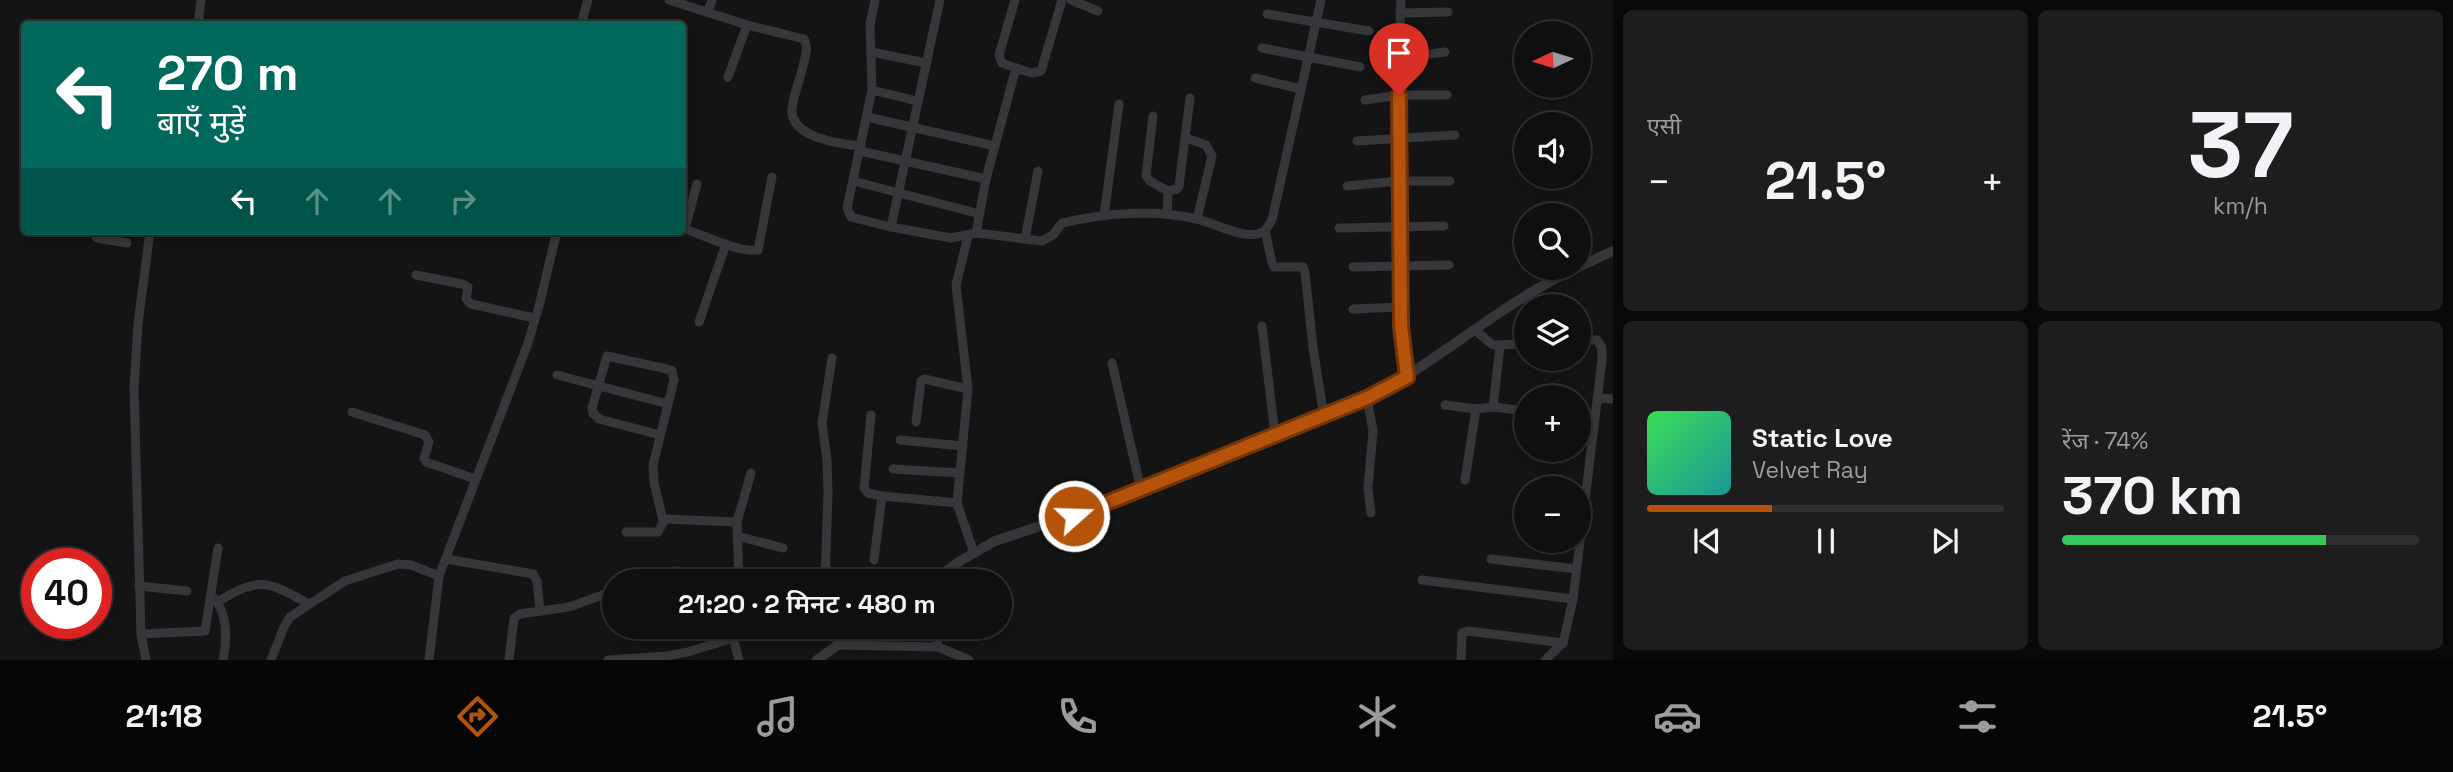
<!DOCTYPE html>
<html lang="hi">
<head>
<meta charset="utf-8">
<style>
  :root { --surface:#0f0f10; --page:#1d1d1e; --text:#f1f3f6; --muted:#9b9c9f; --line:#2f2f30; --accent:#b45309 }
  body { margin:0; font-family:"Space Grotesk","Noto Sans Devanagari",sans-serif; background:var(--page); color:var(--text); height:100vh; display:flex; flex-direction:column; font-size:26px; white-space:nowrap }
  * { box-sizing:border-box; margin:0 }
  p { font-size:23px; color:var(--muted) }
  .icon { flex:none; width:38px; height:38px; fill:none; stroke:currentColor; stroke-width:2; stroke-linecap:round; stroke-linejoin:round }
  .map { position:relative; flex:1; overflow:hidden }
  .side { display:flex; flex-direction:column; gap:10px; padding:10px; background:#080809; width:840px }
  .side>* { flex:none }
  .top-card { position:absolute; left:21px; top:21px; width:665px; height:214px; border-radius:7px; box-shadow:0 4px 10px #0003,0 0 0 2px var(--line); background:#00695c; color:#fff; overflow:hidden }
  .needle { width:46px; rotate:266deg }
  .fabs { position:absolute; left:1514px; top:21px; display:grid; gap:14px }
  .fabs a { display:grid; place-items:center; width:77px; height:77px; border-radius:50%; background:var(--surface); box-shadow:0 4px 10px #0003,0 0 0 2px var(--line); font-size:35px }
  .speed { position:absolute; left:21px; top:548px; display:flex; gap:14px; font-size:35px; font-weight:700; text-align:center }
  .speed>* { display:grid; place-content:center; width:91px; height:91px; border-radius:50%; background:var(--surface); box-shadow:0 4px 10px #0003,0 0 0 2px var(--line); line-height:1 }
  .speed .limit { border:10px solid #d22; background:#fff; color:#111 }
  .pin { position:absolute; display:grid; place-items:center; width:60px; height:60px; color:#fff; margin:-72px -30px; border-radius:50% 50% 50% 0; rotate:-45deg; box-shadow:0 0 7px #0007 }
  .pin .icon { rotate:45deg }
  .me { position:absolute; width:77px; margin:-38px; rotate:70deg; stroke-linejoin:round; filter:drop-shadow(0 0 5px #0008) }
  .turn { display:flex; align-items:center; gap:24px; height:147px; padding:0 21px; font-size:32px }
  .turn .icon { width:91px; height:91px; stroke-width:2.5 }
  .turn b { display:block; font-size:49px; line-height:60px }
  .lanes { display:flex; align-items:center; height:66px; padding:0 21px; background:#0003; justify-content:center; gap:35px; direction:ltr }
  .lanes .off { opacity:.35 }
  .big { font-size:52px; font-weight:600; line-height:1.1 }
  .side .tile { flex:1; display:flex; flex-direction:column; justify-content:center; gap:10px; min-width:0; padding:0 24px; border-radius:10px; background:var(--page) }
  .side .dial { align-items:center; gap:0 }
  .dial b { font-size:91px; line-height:1 }
  .song { display:flex; align-items:center; gap:21px }
  .cover { width:84px; height:84px; border-radius:10px; background:linear-gradient(135deg,hsl(130 70% 55%),hsl(180 70% 35%)) }
  .played { height:7px; border-radius:4px; background:linear-gradient(90deg,var(--accent) 35%,var(--line) 35%) }
  .keys { display:flex; justify-content:space-around; direction:ltr }
  .heat { display:flex; justify-content:space-between; align-items:center; font-size:38px; direction:ltr }
  .charge { height:10px; border-radius:5px; background:linear-gradient(90deg,#34c759 74%,var(--line) 0) }
  .side .tiles { flex:1; display:grid; gap:10px; grid-template-columns:repeat(2,1fr) }
  .trip { position:absolute; left:602px; top:569px; width:410px; height:70px; border-radius:35px; background:var(--surface); box-shadow:0 4px 10px #0003,0 0 0 2px var(--line); font-weight:600; line-height:70px; text-align:center }
  .tab-bar { display:flex; height:112px; justify-content:space-around; align-items:center; background:#060606; color:var(--muted) }
  .tab-bar .icon { width:49px; height:49px }
  .tab-bar .active { color:var(--accent) }
  .tab-bar b { font-size:32px; color:var(--text) }
  main { display:flex; flex:1; min-height:0 }
  .map>svg:first-child { display:block }
</style>
</head>
<body>
<main>
<div class="map">
<svg width="1613" height="660" viewBox="0 0 1613 660">
  <rect width="100%" height="100%" fill="#141415"/>
  <g fill="none" stroke-linecap="round" stroke-linejoin="round">
    <!-- minor -->
    <g stroke="#35373a" stroke-width="9">
      <path d="M669 0 747 25 804 39C809 49 805 56 803 66 800 79 794 94 792 108 789 138 841 144 861 146"/>
      <polyline points="875,0 870,25 872,90 847,208 851,217 891,227"/>
      <path d="M940 0 891 227 951 238 976 233 1042 241 1053 235 1062 223C1104 213 1155 209 1197 219 1218 224 1246 242 1265 231L1272 220 1321 0"/>
      <polyline points="1015,0 999,55 1002,63 1016,68"/>
      <polyline points="1071,0 1098,11"/>
      <path d="M1401 0C1398 59 1399 119 1399 178 1400 245 1400 311 1407 377"/>
      <polyline points="708,12 712,0"/>
      <polyline points="1400,13 1448,12"/>
      <polyline points="1267,14 1369,31"/>
      <polyline points="198,24 201,0"/>
      <polyline points="581,24 588,0"/>
      <polyline points="1262,48 1360,67"/>
      <polyline points="871,52 926,63"/>
      <polyline points="1398,58 1445,52"/>
      <polyline points="728,77 747,25"/>
      <polyline points="1255,78 1301,89"/>
      <polyline points="872,90 917,101"/>
      <polyline points="1365,100 1399,95 1447,95"/>
      <polyline points="1153,116 1146,176 1150,181 1168,191 1167,214"/>
      <polyline points="867,117 995,146"/>
      <polyline points="1186,138 1206,145 1212,156 1197,219"/>
      <polyline points="1357,141 1455,135"/>
      <polyline points="860,151 986,179"/>
      <polyline points="853,181 980,214"/>
      <polyline points="1347,186 1399,181 1450,181"/>
      <polyline points="1168,191 1177,189 1179,186 1190,98"/>
      <polyline points="1104,216 1119,104"/>
      <path d="M682 228C702 234 738 253 758 250L772 177"/>
      <polyline points="685,228 697,184"/>
      <polyline points="1339,228 1444,226"/>
      <polyline points="92,231 97,238 127,243"/>
      <polyline points="1265,231 1272,263 1274,267 1303,267 1305,272 1313,348 1324,416"/>
      <polyline points="493,232 493,231"/>
      <polyline points="976,233 986,179 1016,68 1032,73 1041,71 1062,0"/>
      <polyline points="968,236 956,285 968,389 957,503 974,553"/>
      <polyline points="1025,239 1038,171"/>
      <polyline points="1353,267 1449,265"/>
      <polyline points="416,275 462,284 468,287 466,299 471,304 534,318"/>
      <polyline points="1353,309 1401,307"/>
      <polyline points="699,322 726,244"/>
      <polyline points="1262,326 1275,435"/>
      <polyline points="1475,330 1493,345 1526,344"/>
      <polyline points="1112,363 1141,490"/>
      <polyline points="557,375 668,404"/>
      <polyline points="1367,398 1373,431 1368,488 1371,513"/>
      <polyline points="1597,398 1613,399"/>
      <polyline points="1445,405 1476,409"/>
      <polyline points="1493,407 1526,411"/>
      <polyline points="352,412 425,435 429,442 424,458 426,462 475,479"/>
      <polyline points="871,415 864,488 868,493 882,496"/>
      <polyline points="916,422 921,381 924,379 968,389"/>
      <polyline points="660,435 599,419 593,413 592,408 607,356 667,369 672,371 674,380 653,465 654,483 663,520"/>
      <polyline points="900,440 963,446"/>
      <polyline points="893,469 959,473"/>
      <polyline points="1465,480 1476,409 1493,407 1500,346"/>
      <polyline points="626,532 658,532 665,519 737,522"/>
      <polyline points="737,536 783,548"/>
      <polyline points="446,559 533,574 537,581 540,611"/>
      <polyline points="1491,559 1576,569"/>
      <polyline points="874,560 882,496 957,503"/>
      <polyline points="1422,580 1573,599"/>
      <polyline points="653,581 674,571 739,575"/>
      <polyline points="739,581 737,522 751,473"/>
      <polyline points="825,581 828,493 827,460 822,423 832,358"/>
      <polyline points="139,586 187,591"/>
      <path d="M214 598C228 615 227 640 223 660"/>
      <path d="M217 602C261 576 267 581 309 604"/>
      <polyline points="734,626 733,638 739,660"/>
      <polyline points="842,626 849,637"/>
      <polyline points="141,634 205,631 218,548"/>
      <polyline points="836,645 938,647 935,626"/>
      <polyline points="938,647 969,660"/>
      <polyline points="146,660 141,634 134,387 138,324 150,231"/>
      <polyline points="271,660 284,627 290,617 345,581 398,564 411,565 439,576"/>
      <polyline points="429,660 439,576 527,346 539,306 557,231"/>
      <polyline points="509,660 514,618 520,614 569,607 614,591"/>
      <polyline points="608,660 667,656 688,652 733,638"/>
      <polyline points="1461,660 1462,633 1468,631 1563,643"/>
      <polyline points="1545,660 1563,643 1573,599 1602,360 1602,348 1597,340 1578,340"/>
    </g>
    <!-- tertiary -->
    <g stroke="#35373a" stroke-width="10">
      <polyline points="1578,267 1613,251"/>
      <path d="M933 581 960 561 995 541 1107 504 1370 397C1442 359 1503 302 1577 268"/>
      <polyline points="817,660 864,626"/>
    </g>
  </g>
  <g fill="none" stroke-linecap="round" stroke-linejoin="round">
    <!-- route casing -->
    <g stroke="#753606" stroke-width="18">
      <polyline id="route" points="1074,516 1367,398 1407,377 1401,326 1399,95"/>
    </g>
    <!-- route -->
    <use href="#route" stroke="#b45309" stroke-width="12"/>
  </g>
</svg>
<div class="fabs">
<a><svg class="needle" viewBox="-14 -14 28 28"><path d="M0-13l5 13h-10z" fill="#e53935"/><path d="M0 13l5-13h-10z" fill="#9b9c9f"/></svg></a>
<a><svg class="icon" aria-label="sound" viewBox="0 0 24 24"><path d="M4 9h4l5-4v14l-5-4H4zM17 9q2 3 0 6"/></svg></a>
<a><svg class="icon" aria-label="search" viewBox="0 0 24 24"><circle cx="10" cy="10" r="6"/><path d="M15 15l6 6"/></svg></a>
<a><svg class="icon" aria-label="layers" viewBox="0 0 24 24"><path d="M12 4l9 5-9 5-9-5zM3 14l9 5 9-5"/></svg></a>
<a>+</a>
<a>−</a>
</div>
<div class="speed"><div class="limit">40</div></div>
<div class="pin" style="left:1399px;top:95px;background:#d93025"><svg class="icon" aria-label="arrive" viewBox="0 0 24 24"><path d="M6 21V4h12l-3 4 3 4H6"/></svg></div>
<svg class="me" style="left:1074px;top:516px" viewBox="-20 -20 40 40"><circle r="17" fill="#b45309" stroke="#fff" stroke-width="3"/><path d="M0-11L8 9 0 5-8 9z" fill="#fff"/></svg>
<div class="trip">21:20 · 2 मिनट · 480 m</div>
<div class="top-card">
<div class="turn"><svg class="icon" aria-label="left" viewBox="0 0 24 24"><path d="M17 20v-9H6M10 6l-5 5 5 5"/></svg><div><b>270 m</b>बाएँ मुड़ें</div></div>
<div class="lanes"><svg class="icon" aria-label="left" viewBox="0 0 24 24"><path d="M17 20v-9H6M10 6l-5 5 5 5"/></svg><svg class="icon off" aria-label="ahead" viewBox="0 0 24 24"><path d="M12 20V5M6 11l6-6 6 6"/></svg><svg class="icon off" aria-label="ahead" viewBox="0 0 24 24"><path d="M12 20V5M6 11l6-6 6 6"/></svg><svg class="icon off" aria-label="right" viewBox="0 0 24 24"><path d="M7 20v-9h11M14 6l5 5-5 5"/></svg></div>
</div>
</div>
<section class="side">
<div class="tiles">
<div class="tile"><p>एसी</p>
<div class="heat"><a>−</a><b class="big">21.5°</b><a>+</a></div>
</div>
<div class="tile dial"><b>37</b><p>km/h</p></div>
<div class="tile">
<div class="song"><i class="cover"></i><div><b>Static Love</b><p>Velvet Ray</p></div></div>
<div class="played"></div>
<div class="keys"><svg class="icon" aria-label="previous" viewBox="0 0 24 24"><path d="M18 5L8 12l10 7zM5 5v14"/></svg><svg class="icon" aria-label="pause" viewBox="0 0 24 24"><path d="M8 5v14M16 5v14"/></svg><svg class="icon" aria-label="next" viewBox="0 0 24 24"><path d="M6 5l10 7-10 7zM19 5v14"/></svg></div>
</div>
<div class="tile"><p>रेंज · 74%</p><b class="big">370 km</b><div class="charge"></div></div>
</div>
</section>
</main>
<nav class="tab-bar">
<b>21:18</b>
<svg class="icon active" aria-label="directions" viewBox="0 0 24 24"><path d="M12 3l9 9-9 9-9-9zM9 14v-3h6M13 9l2 2-2 2"/></svg>
<svg class="icon" aria-label="music" viewBox="0 0 24 24"><path d="M9 18V5l10-2v13"/><circle cx="6" cy="18" r="3"/><circle cx="16" cy="16" r="3"/></svg>
<svg class="icon" aria-label="phone" viewBox="0 0 24 24"><path d="M5 4h4l2 5-3 2q2 4 5 5l2-3 5 2v4C11 20 4 13 5 4z"/></svg>
<svg class="icon" aria-label="climate" viewBox="0 0 24 24"><path d="M12 3v18M4 7l16 10M4 17L20 7"/></svg>
<svg class="icon" aria-label="car" viewBox="0 0 24 24"><path d="M5 17H2v-5l4-1 3-4h7l3 4 3 1v5h-3M9 17h6M6 11h13"/><circle cx="7" cy="17" r="2"/><circle cx="17" cy="17" r="2"/></svg>
<svg class="icon" aria-label="filters" viewBox="0 0 24 24"><path d="M4 7h16M4 17h16"/><circle cx="9" cy="7" r="2"/><circle cx="15" cy="17" r="2"/></svg>
<b>21.5°</b>
</nav>
</body>
</html>
